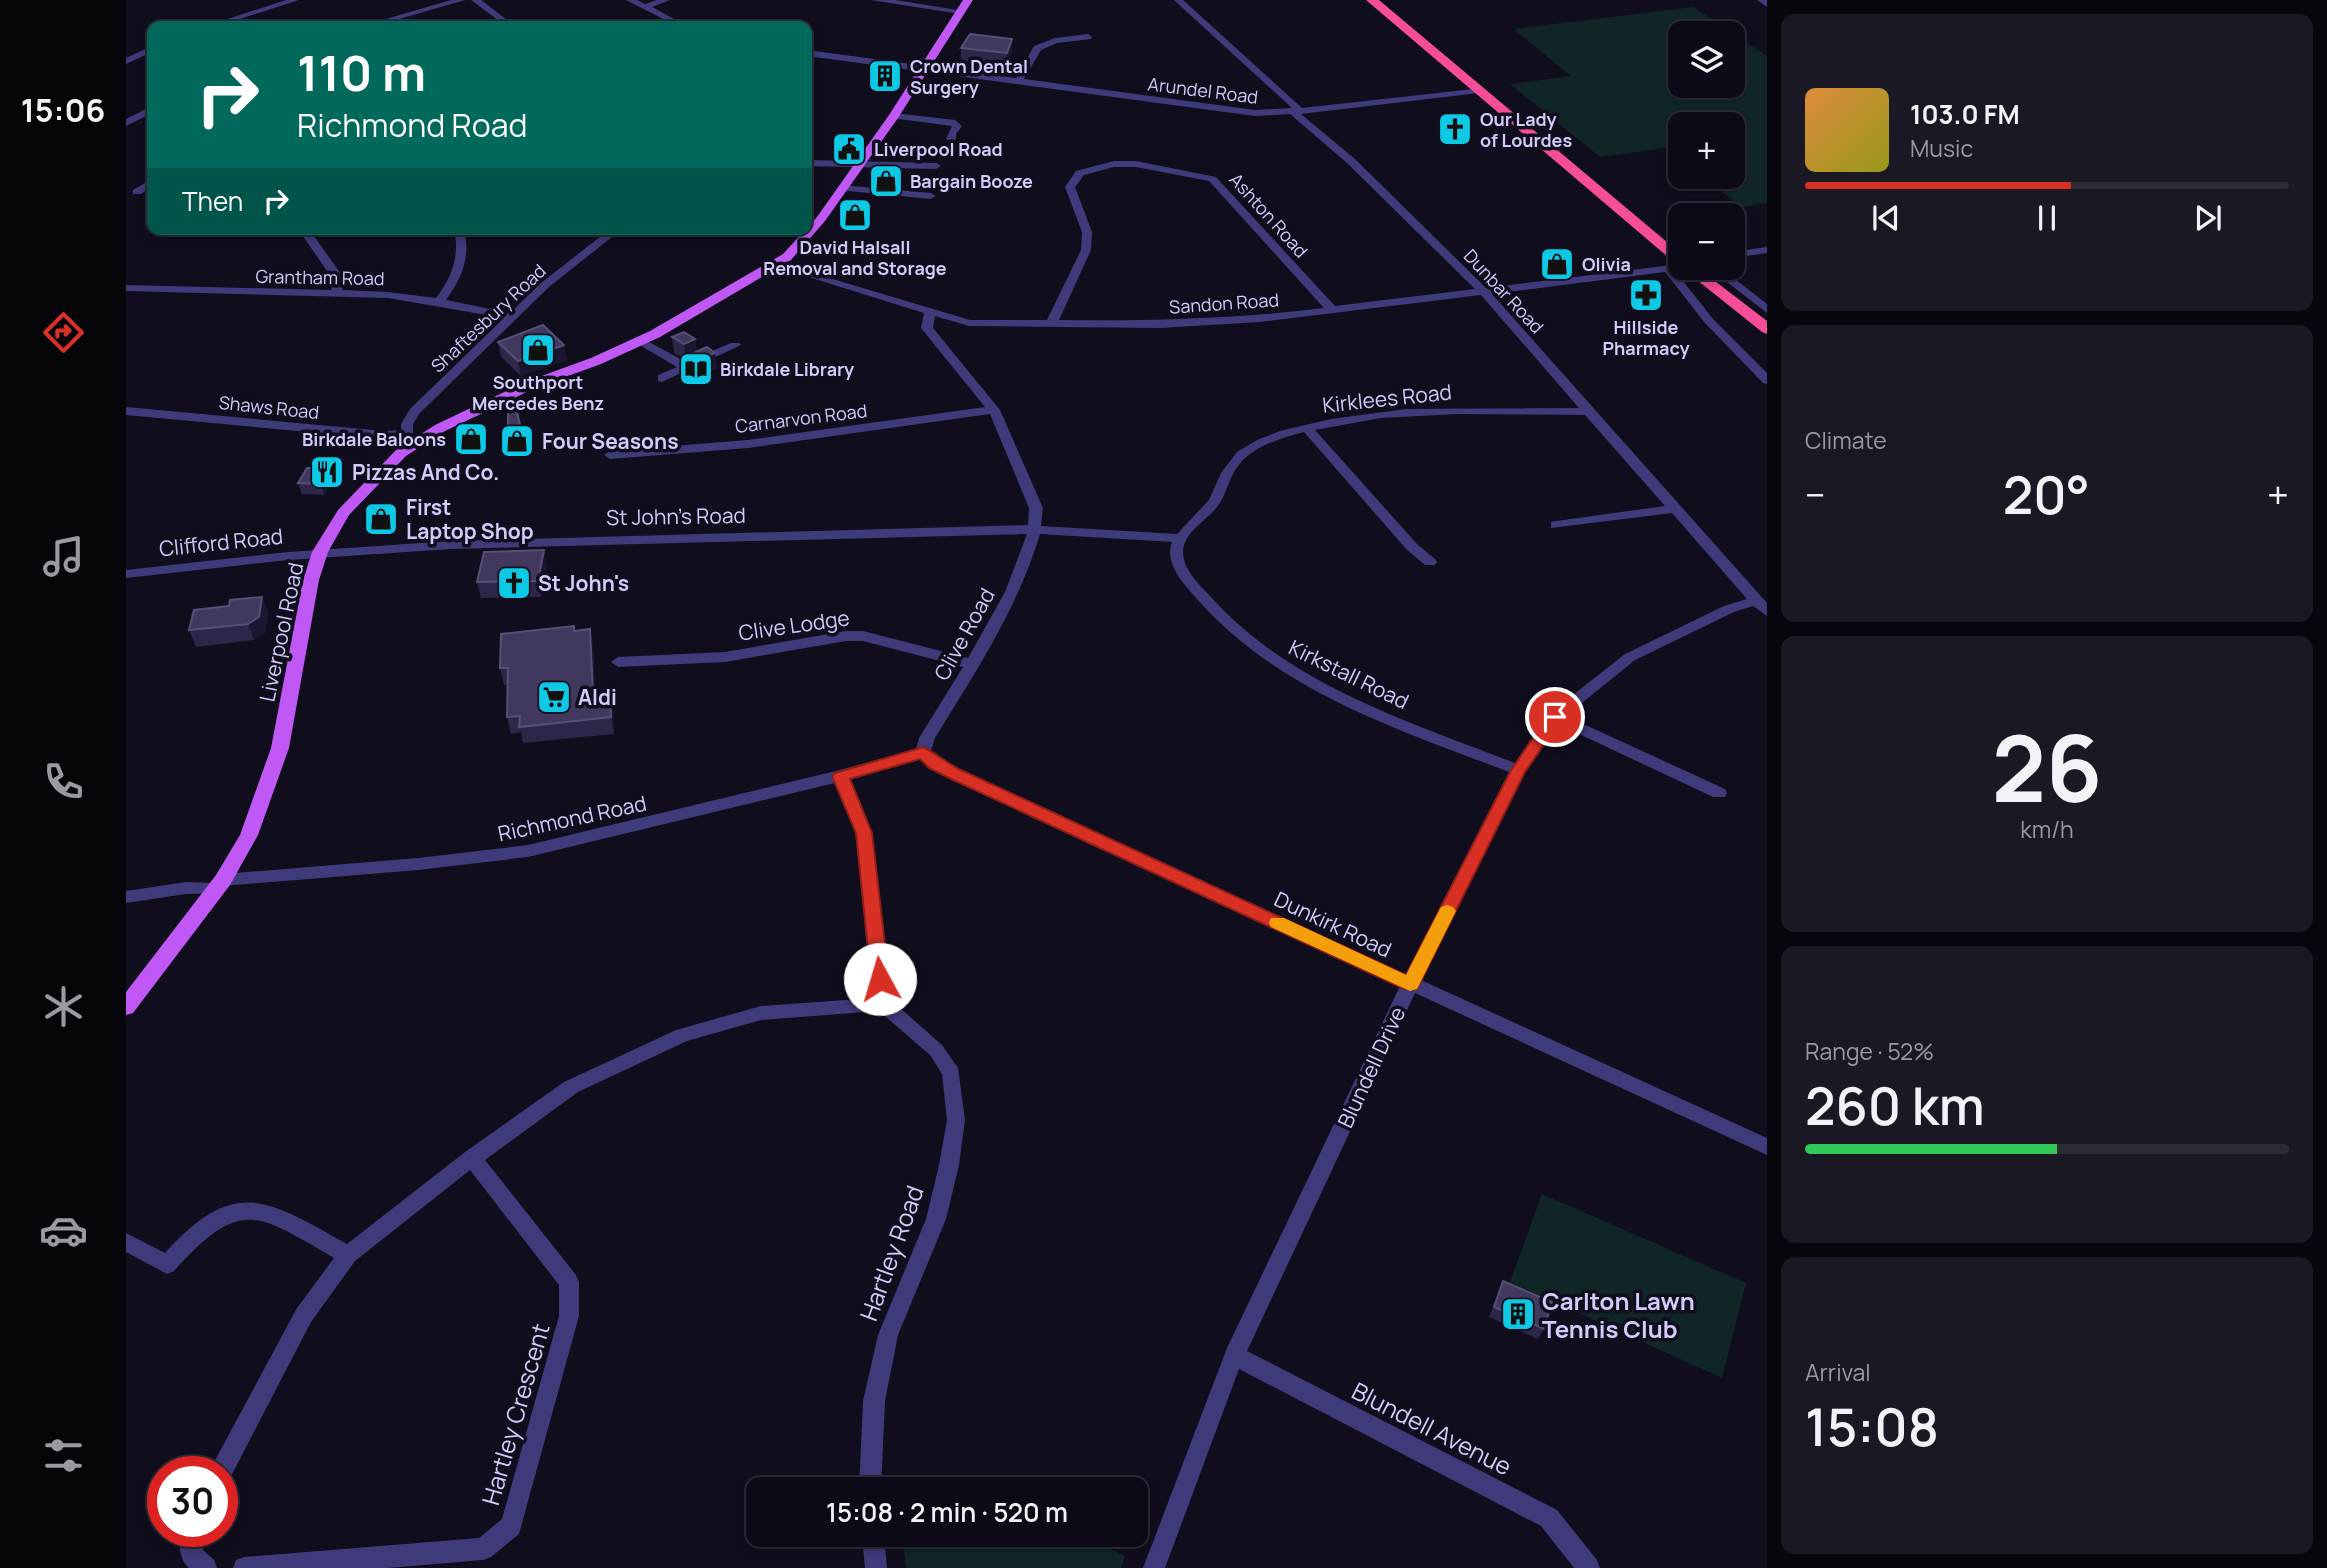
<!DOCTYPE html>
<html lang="en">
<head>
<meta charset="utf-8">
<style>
  :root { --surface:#0c0a16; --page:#1a1823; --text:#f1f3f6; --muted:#9a9aa1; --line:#2c2b35; --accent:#d93025 }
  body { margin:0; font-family:Manrope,sans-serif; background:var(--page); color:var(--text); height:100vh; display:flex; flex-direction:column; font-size:26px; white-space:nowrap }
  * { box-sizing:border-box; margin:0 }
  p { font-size:23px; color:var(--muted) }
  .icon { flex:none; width:38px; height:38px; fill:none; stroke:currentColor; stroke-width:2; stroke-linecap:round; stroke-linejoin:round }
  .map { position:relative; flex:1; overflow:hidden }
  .sheet { display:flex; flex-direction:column; gap:14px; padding:14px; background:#07060c; width:560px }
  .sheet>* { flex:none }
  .hud { position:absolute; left:21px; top:21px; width:665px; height:214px; border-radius:14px; box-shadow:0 4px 10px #0003,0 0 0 2px var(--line); background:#00695c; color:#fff; overflow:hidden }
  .buttons { position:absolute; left:1542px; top:21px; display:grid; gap:14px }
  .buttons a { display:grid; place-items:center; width:77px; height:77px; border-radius:14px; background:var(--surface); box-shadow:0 4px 10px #0003,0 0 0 2px var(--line); font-size:35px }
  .speed { position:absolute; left:21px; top:1456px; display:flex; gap:14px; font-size:35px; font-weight:700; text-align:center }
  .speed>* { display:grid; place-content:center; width:91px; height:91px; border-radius:50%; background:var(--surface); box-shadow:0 4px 10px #0003,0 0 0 2px var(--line); line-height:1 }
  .speed .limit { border:10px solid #d22; background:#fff; color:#111 }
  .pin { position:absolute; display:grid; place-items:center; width:60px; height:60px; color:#fff; margin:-30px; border:4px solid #fff; border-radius:50%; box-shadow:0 2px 7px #0007 }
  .me { position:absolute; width:77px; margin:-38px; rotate:354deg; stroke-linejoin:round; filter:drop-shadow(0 0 5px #0008) }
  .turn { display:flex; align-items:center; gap:24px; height:147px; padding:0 35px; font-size:32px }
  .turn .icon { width:91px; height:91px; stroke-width:2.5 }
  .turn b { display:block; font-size:49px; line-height:60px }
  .then { display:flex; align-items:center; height:66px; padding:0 35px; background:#0003; gap:14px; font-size:26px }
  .big { font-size:52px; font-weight:600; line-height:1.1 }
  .sheet .tile { flex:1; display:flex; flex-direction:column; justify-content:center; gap:10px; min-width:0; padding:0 24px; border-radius:14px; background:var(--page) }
  .sheet .dial { align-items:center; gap:0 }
  .dial b { font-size:91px; line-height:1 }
  .song { display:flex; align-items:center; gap:21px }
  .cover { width:84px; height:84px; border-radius:10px; background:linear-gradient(135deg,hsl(30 70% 55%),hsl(60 70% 35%)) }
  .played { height:7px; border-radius:4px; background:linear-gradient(90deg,var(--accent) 55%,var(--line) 55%) }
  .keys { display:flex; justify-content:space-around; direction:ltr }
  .heat { display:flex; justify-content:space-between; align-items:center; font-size:38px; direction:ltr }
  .charge { height:10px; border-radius:5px; background:linear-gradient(90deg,#34c759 52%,var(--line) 0) }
  .trip { position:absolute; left:620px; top:1477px; width:402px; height:70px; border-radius:14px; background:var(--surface); box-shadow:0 4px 10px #0003,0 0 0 2px var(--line); font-weight:600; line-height:70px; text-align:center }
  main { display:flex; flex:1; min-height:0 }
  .menu { display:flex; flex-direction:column; width:126px; justify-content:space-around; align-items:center; background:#050409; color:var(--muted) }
  .menu .icon { width:49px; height:49px }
  .menu .selected { color:var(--accent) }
  .menu b { font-size:32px; color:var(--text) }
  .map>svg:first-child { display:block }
</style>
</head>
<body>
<main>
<nav class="menu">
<b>15:06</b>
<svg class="icon selected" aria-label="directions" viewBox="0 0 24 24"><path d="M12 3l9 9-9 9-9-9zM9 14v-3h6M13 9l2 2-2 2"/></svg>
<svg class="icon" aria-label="music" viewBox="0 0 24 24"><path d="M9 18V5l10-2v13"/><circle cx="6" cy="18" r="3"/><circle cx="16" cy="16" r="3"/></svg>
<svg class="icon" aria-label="phone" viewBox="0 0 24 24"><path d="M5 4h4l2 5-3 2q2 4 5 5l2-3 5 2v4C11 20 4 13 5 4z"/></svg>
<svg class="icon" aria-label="climate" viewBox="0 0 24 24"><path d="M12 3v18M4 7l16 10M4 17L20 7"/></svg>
<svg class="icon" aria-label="car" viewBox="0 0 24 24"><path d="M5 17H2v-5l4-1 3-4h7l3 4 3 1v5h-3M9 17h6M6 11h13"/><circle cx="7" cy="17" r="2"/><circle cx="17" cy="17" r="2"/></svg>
<svg class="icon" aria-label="filters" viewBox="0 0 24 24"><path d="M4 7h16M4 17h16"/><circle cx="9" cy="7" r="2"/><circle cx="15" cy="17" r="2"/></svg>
</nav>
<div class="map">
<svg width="1641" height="1568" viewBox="0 0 1641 1568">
  <rect width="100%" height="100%" fill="#100d1d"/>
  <!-- green -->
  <g fill="#102626" fill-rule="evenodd">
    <path d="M1567 7 1641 56V203L1616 207 1577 177H1606V124H1554V159L1539 148 1474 157 1384 84 1445 76 1388 29ZM1606 33V86H1554V33Z"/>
    <polygon points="1416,1194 1620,1283 1596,1378 1384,1282"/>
    <polygon points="776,1535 956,1535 999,1556 995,1568 780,1568"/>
  </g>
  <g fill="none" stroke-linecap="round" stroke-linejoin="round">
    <!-- minor -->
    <g fill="#3f3a79" fill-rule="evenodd">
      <polygon points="160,0 173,0 92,26 80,26"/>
      <polygon points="325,0 339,0 249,26 236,26"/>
      <polygon points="345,0 355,0 389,26 380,26"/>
      <polygon points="500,0 511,0 519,4 531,0 544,0 526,7 561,26 551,26"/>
      <polygon points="745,0 769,0 838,11 834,14"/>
      <path d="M1048 0H1057L1176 108 1356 88 1358 90 1353 93 1175 114 1229 159 1360 288 1554 264V268H1559L1549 271 1587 319 1641 373V384L1637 383 1579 323 1539 272 1366 294 1641 603V616L1627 606 1608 612 1509 660 1440 716 1599 789 1601 793 1599 797H1587L1432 724 1399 772 1295 980 1641 1138V1155L1289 993 1121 1351 1431 1510 1471 1560 1474 1568H1448L1415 1526 1113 1369 1039 1568H1017L1101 1348 1274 986 823 778 802 768 794 758 723 779 746 833 766 1001 816 1045 832 1068 839 1120 833 1165 820 1219 772 1335 759 1401 755 1489H733L737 1401 752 1335 800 1219 813 1165 821 1120 816 1074 804 1055 753 1011 635 1020 561 1041 452 1092 359 1160 450 1275 453 1282V1316L393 1534 365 1557 357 1560 262 1568H107L110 1560 118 1557 353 1538 376 1519 433 1316V1285L344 1170 229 1261 185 1322 103 1480 96 1482V1472H84L87 1464 171 1308 208 1258C130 1213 115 1197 48 1271L41 1274 0 1252V1233L39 1253C109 1176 141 1199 221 1244L339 1152 438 1082 550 1030 635 1006 747 998 730 833 709 783 402 857 292 870 97 886 96 893 60 894 0 903V891L60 882 90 883 91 876 97 874 292 858 402 845 714 770 790 749 793 738 837 667 737 641H720L599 662 492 667 485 662 492 657 599 652 720 631H737L842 658 879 592 901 534 325 549 162 560 0 578V570L162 552 325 541 902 525 903 508 864 414 622 448 484 459 478 455 484 451 622 440 859 407 795 328 798 313 644 265 653 263 844 320H921L955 250 956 232 939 187 950 171 988 161H1010L1090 177 1209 306 1349 289 1221 163 1164 114 1129 116 681 56V50L890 78 908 46 929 38 962 34 966 37 965 39 931 43 915 50 898 79 1129 110 1166 108ZM988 167H1010L1083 181 1198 308C1109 319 1022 321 933 320L965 250 966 232 949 187 958 175ZM1355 295 1453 408 1280 409 1205 419 1154 431 1131 440 1111 452 1095 473 1083 500 1051 534 915 526 917 508 874 410 807 328 809 316 843 326 1034 328 1134 322ZM1331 414 1459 415 1539 506 1430 521 1425 522V528L1546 513 1621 599 1598 606 1499 654 1424 713 1389 763C1281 721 1164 685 1085 597 1074 585 1057 570 1057 552 1057 533 1080 521 1091 507 1099 497 1101 485 1107 474 1120 448 1152 439 1178 432L1281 550 1299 565H1309L1311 562 1309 559 1291 544 1189 430 1255 418ZM914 534 1046 542C1038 563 1057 583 1070 598 1153 692 1269 728 1383 772L1280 974 835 770 814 760 805 751 809 738C849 673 892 608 914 534Z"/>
      <polygon points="1631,0 1641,0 1641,7"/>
      <polygon points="26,46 26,52 0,64 0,58"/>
      <polygon points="26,106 26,113 0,126 0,119"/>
      <polygon points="768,113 829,120 836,126 830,134 830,139 825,142 820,139 826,126 765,118 765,114"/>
      <polygon points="681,160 810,163 815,166 810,169 681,166"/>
      <polygon points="26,179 26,186 15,194 7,194 7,190"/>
      <polygon points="716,185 805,193 810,196 805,199 712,190 711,188"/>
      <path d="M172 229H183L220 281 216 290 262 292 310 298C326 277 334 256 328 229H338C345 257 336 278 320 300L384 313 415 283 484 229H496L423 287 293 414 287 424V450H279L276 437 258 439 0 415V407L258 431 275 430V424L284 409 378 318 262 298 0 291V285L205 290 208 281Z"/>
      <polygon points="1641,247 1641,253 1606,258 1606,252"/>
      <polygon points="1583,268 1595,268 1641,304 1641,313"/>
      <polygon points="514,337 560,362 605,343 613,343 615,345 536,382 532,381 532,375 551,367 510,343 508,341"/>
      <path d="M54 1531H76L77 1550 88 1560 91 1568H63C52 1558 54 1545 54 1531Z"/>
      <polygon points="736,1535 758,1535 761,1568 739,1568"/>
    </g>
    <!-- major -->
    <polygon fill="#c058f6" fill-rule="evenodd" points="837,0 847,0 772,118 699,221 665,260 534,337 475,364 409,388 319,431 280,456 223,515 202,552 193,580 163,748 132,835 104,885 7,1013 0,1015 0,992 90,875 114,835 145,748 177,580 186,552 212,510 270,450 309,425 399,382 465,358 524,331 657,254 691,217 763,115"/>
    <!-- highway -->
    <g fill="#f54d98" fill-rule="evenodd">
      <polygon points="1240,0 1253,0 1554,253 1554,264 1549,263"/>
      <polygon points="1556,268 1572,268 1641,321 1641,334 1636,332"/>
    </g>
  </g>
  <!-- wall -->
  <g fill="#2e2649">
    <polygon points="835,48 886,53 880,66 835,62"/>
    <polygon points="546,337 569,339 571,352 591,368 567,379 559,374 558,358 548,353"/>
    <polygon points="372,342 441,360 395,376 375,357"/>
    <polygon points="206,480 198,495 176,494 172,483"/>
    <polygon points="421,566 415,597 355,598 351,582"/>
    <polygon points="136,597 142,614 139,633 128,640 70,647 63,630"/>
    <polygon points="448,626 449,631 464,629 467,646 469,694 484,693 487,709 488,734 397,743 395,732 385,734 381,717 382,685 378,685 374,668"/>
    <polygon points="1377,1281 1418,1329 1412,1339 1363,1317"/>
  </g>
  <!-- shaded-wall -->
  <g fill="#1b1530">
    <polygon points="886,39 886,53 880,66 881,53"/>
    <polygon points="569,339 571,355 560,359 558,344"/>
    <polygon points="438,345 441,360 395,376 392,361"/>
    <polygon points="589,353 591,368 567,379 565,363"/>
    <polygon points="397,439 399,449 385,452 382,441"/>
    <polygon points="203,469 206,480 198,495 195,484"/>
    <polygon points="418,550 421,566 415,597 412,581"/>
    <polygon points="136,597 142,614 139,633 128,640 122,624"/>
    <polygon points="464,629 467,646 470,711 467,695"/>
    <polygon points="484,693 487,709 488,734 485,717"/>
  </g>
  <!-- building -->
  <g fill="#40385d" stroke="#574f76" stroke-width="2">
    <polygon points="844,34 886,39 881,53 835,48"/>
    <polygon points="417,325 438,345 392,361 372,342"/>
    <polygon points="558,332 569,339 558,344 546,337"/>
    <polygon points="581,347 589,353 565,363 557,358"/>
    <polygon points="388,397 397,439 382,441 382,398"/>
    <polygon points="181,468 203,469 195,484 172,483"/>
    <polygon points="418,550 412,581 351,582 358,552"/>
    <polygon points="136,597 133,617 122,624 63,630 68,610 103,606 104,600"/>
    <polygon points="448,626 448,631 464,629 467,695 484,693 485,717 393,727 394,716 381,717 382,668 374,668 375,634"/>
    <polygon points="1377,1281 1426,1302 1418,1329 1368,1307"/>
  </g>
  <!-- route -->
  <path fill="#d93025" stroke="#8d1f18" stroke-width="2" d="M1429 712 1437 717 1399 772 1291 989H1278L823 778 803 768 794 759 724 779 746 833 763 979 760 984H748L745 979 730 833 706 776 709 773 797 747C807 751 822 764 835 770L1280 975 1385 770 1424 713Z"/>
  <!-- slow -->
  <polygon fill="#f59e0b" points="1321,905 1327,907 1330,911 1291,989 1284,991 1145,927 1143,923 1145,918 1158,918 1280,975 1315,907"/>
  <!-- icons -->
  <defs>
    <g id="building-square" transform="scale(1.75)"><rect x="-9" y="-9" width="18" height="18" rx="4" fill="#0dc9e6" stroke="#100d1d"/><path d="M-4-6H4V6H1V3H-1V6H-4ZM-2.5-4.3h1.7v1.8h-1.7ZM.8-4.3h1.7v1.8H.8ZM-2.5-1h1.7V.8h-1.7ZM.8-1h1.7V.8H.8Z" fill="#111"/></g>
    <g id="church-square" transform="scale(1.75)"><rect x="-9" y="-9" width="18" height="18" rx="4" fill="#0dc9e6" stroke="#100d1d"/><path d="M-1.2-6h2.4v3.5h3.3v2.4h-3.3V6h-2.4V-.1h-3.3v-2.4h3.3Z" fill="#111"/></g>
    <g id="civic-square" transform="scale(1.75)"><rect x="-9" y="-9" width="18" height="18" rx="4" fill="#0dc9e6" stroke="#100d1d"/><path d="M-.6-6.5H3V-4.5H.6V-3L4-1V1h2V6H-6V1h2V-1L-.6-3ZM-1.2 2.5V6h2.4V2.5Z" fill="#111"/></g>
    <g id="shop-square" transform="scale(1.75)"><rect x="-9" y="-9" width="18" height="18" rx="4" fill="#0dc9e6" stroke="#100d1d"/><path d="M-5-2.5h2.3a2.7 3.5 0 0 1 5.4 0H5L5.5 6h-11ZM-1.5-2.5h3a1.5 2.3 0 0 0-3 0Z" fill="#111"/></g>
    <g id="pharmacy-square" transform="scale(1.75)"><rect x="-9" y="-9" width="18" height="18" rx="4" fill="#0dc9e6" stroke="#100d1d"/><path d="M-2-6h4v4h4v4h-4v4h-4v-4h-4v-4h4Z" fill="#111"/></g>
    <g id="library-square" transform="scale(1.75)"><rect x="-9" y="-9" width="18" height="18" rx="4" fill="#0dc9e6" stroke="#100d1d"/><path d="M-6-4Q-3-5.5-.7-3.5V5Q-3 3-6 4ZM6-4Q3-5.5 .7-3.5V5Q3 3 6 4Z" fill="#111"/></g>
    <g id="restaurant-square" transform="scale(1.75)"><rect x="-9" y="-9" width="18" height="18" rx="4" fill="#0dc9e6" stroke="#100d1d"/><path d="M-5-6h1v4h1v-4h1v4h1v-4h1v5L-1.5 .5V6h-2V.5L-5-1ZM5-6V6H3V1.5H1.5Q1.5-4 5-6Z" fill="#111"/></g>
    <g id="supermarket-square" transform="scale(1.75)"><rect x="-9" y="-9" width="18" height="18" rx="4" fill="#0dc9e6" stroke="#100d1d"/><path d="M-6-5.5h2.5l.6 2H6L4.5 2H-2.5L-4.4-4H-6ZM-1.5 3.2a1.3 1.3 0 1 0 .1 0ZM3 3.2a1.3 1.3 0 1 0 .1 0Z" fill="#111"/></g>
  </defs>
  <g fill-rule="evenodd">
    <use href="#building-square" x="759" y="76"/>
    <use href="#church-square" x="1329" y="129"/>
    <use href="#civic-square" x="723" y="149"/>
    <use href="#shop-square" x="760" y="181"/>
    <use href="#shop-square" x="729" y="215"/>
    <use href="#shop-square" x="1431" y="264"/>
    <use href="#pharmacy-square" x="1520" y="295"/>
    <use href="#shop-square" x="412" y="350"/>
    <use href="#library-square" x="570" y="369"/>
    <use href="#shop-square" x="345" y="439"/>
    <use href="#shop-square" x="391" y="441"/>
    <use href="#restaurant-square" x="201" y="472"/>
    <use href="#shop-square" x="255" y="519"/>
    <use href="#church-square" x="388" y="583"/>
    <use href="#supermarket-square" x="428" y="697"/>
    <use href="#building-square" x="1392" y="1314"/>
  </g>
  <g text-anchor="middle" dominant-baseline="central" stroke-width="7" stroke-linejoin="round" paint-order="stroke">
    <!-- far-poi labels -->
    <g font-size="18" font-weight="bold" fill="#d2cbfc" stroke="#100d1d" text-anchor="start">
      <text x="784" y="66">Crown Dental<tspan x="784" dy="21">Surgery</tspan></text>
      <text x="1354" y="119">Our Lady<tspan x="1354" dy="21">of Lourdes</tspan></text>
      <text x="748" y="149">Liverpool Road</text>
      <text x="784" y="181">Bargain Booze</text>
      <text x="729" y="247" text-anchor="middle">David Halsall<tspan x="729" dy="21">Removal and Storage</tspan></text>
      <text x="1456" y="264">Olivia</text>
      <text x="1520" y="327" text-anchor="middle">Hillside<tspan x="1520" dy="21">Pharmacy</tspan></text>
      <text x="594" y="369">Birkdale Library</text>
      <text x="412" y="382" text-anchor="middle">Southport<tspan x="412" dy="21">Mercedes Benz</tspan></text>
      <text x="320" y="439" text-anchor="end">Birkdale Baloons</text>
    </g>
    <!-- far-street labels -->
    <g font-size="18" fill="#d2cbfc" stroke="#100d1d">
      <text transform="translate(1077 90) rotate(7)">Arundel Road</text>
      <text transform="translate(1143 215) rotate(48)">Ashton Road</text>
      <text transform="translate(194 277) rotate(1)">Grantham Road</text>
      <text transform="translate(1378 291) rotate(47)">Dunbar Road</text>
      <text transform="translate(1098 303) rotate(-4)">Sandon Road</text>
      <text transform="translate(362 318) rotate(-43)">Shaftesbury Road</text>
      <text transform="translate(143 407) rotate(6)">Shaws Road</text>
      <text transform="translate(675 418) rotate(-7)">Carnarvon Road</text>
    </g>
    <!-- street labels -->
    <g font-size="21" fill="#d2cbfc" stroke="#100d1d">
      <text transform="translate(1261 398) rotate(-6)">Kirklees Road</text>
      <text transform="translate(550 516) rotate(-1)">St John's Road</text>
      <text transform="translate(95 542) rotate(-6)">Clifford Road</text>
      <text transform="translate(668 625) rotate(-8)">Clive Lodge</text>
      <text transform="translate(155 632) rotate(-78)">Liverpool Road</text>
      <text transform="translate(838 634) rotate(-61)">Clive Road</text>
      <text transform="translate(1223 674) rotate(26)">Kirkstall Road</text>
      <text transform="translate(446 818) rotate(-12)">Richmond Road</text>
      <text transform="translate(1207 924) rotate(25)">Dunkirk Road</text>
      <text transform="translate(1245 1067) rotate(-65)">Blundell Drive</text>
    </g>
    <!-- poi labels -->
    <g font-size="21" font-weight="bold" fill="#d2cbfc" stroke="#100d1d" text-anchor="start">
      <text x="416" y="441">Four Seasons</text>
      <text x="226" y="472">Pizzas And Co.</text>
      <text x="280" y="507">First<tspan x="280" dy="24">Laptop Shop</tspan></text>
      <text x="412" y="583">St John's</text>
      <text x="452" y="697">Aldi</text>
    </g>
    <!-- near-street labels -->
    <g font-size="24" fill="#d2cbfc" stroke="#100d1d">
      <text transform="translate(765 1253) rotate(-70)">Hartley Road</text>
      <text transform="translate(389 1414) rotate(-74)">Hartley Crescent</text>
      <text transform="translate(1306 1428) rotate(27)">Blundell Avenue</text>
    </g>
    <!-- near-poi labels -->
    <g font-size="24" font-weight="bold" fill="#d2cbfc" stroke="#100d1d" text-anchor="start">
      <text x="1416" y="1300">Carlton Lawn<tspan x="1416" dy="28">Tennis Club</tspan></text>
    </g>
  </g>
</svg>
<div class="buttons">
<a><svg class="icon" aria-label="layers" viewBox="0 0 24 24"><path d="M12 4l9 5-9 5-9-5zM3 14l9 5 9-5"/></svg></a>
<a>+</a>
<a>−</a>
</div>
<div class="speed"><div class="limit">30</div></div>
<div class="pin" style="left:1429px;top:717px;background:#d93025"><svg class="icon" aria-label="arrive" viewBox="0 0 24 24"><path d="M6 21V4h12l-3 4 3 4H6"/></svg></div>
<svg class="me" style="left:754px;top:979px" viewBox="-20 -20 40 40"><circle r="19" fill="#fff"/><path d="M0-13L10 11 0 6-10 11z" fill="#d93025"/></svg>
<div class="trip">15:08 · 2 min · 520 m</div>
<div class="hud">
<div class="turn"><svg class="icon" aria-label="right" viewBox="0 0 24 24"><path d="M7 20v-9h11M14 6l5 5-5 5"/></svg><div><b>110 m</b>Richmond Road</div></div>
<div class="then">Then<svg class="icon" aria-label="right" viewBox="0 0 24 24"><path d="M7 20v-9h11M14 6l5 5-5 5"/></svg></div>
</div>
</div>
<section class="sheet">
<div class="tile">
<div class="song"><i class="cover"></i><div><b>103.0 FM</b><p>Music</p></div></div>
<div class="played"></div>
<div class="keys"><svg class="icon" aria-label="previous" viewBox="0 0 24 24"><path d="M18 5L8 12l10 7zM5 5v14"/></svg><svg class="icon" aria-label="pause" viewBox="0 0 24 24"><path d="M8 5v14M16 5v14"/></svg><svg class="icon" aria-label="next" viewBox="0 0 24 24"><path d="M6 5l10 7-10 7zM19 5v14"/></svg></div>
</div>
<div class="tile"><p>Climate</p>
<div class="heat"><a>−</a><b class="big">20°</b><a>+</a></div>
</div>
<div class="tile dial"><b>26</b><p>km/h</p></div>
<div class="tile"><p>Range · 52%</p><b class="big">260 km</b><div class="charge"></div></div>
<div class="tile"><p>Arrival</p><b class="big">15:08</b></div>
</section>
</main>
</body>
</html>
